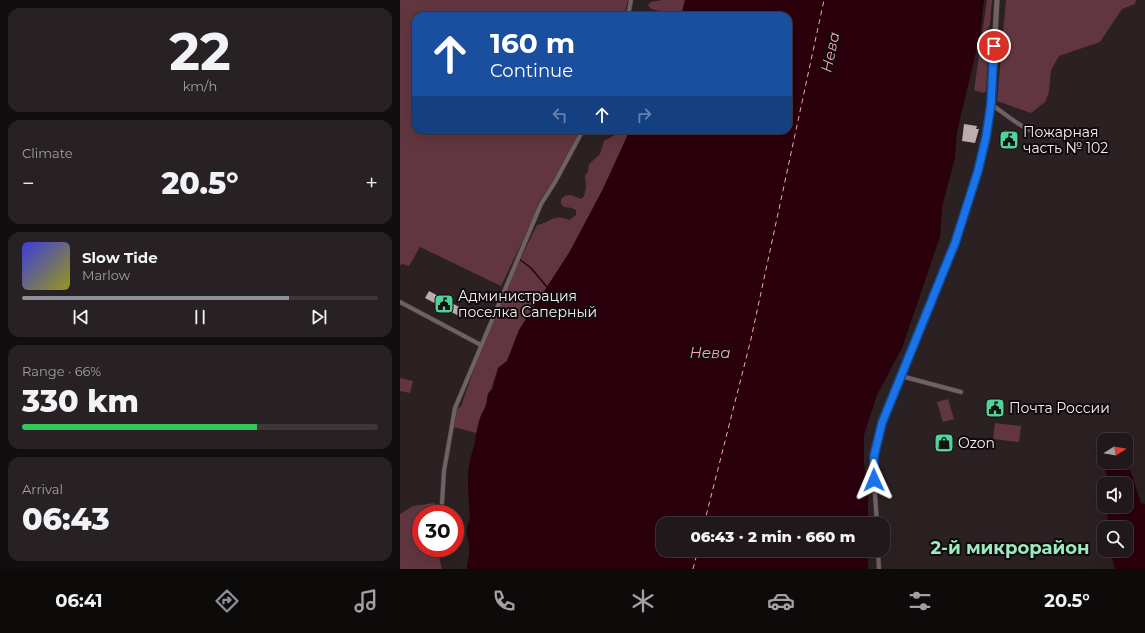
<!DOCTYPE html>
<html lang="en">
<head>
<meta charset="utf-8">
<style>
  :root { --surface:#20181a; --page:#282123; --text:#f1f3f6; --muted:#a2a0a2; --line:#3d3739; --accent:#8c9099 }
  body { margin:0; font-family:Montserrat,sans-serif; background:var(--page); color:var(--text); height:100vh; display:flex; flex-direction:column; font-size:15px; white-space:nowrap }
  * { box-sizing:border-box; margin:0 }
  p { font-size:13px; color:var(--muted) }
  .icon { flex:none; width:22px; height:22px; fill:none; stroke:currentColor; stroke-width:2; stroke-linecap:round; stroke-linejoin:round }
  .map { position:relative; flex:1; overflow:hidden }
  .details { display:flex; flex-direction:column; gap:8px; padding:8px; background:#120d0e; width:400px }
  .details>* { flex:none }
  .top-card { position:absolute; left:12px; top:12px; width:380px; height:122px; border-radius:12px; box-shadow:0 4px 16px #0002,0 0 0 1px var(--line); background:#1a4fa0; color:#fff; overflow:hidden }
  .needle { width:26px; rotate:79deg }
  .tools { position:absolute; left:697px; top:433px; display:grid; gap:8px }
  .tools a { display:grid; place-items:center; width:36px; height:36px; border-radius:8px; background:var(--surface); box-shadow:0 4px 16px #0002,0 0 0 1px var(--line); font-size:20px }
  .speed { position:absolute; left:12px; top:505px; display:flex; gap:8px; font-size:20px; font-weight:700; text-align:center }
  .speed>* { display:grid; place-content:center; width:52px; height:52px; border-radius:50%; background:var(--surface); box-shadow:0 4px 16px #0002,0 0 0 1px var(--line); line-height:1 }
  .speed .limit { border:6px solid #d22; background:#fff; color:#111 }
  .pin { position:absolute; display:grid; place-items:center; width:34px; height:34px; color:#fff; margin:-17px; border:2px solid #fff; border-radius:50%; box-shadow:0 1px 4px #0007 }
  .me { position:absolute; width:44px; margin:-22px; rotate:359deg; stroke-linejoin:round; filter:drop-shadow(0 0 3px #0008) }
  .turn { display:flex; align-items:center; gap:14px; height:84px; padding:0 12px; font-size:18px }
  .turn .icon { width:52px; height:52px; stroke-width:2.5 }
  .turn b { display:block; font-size:28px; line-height:34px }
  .lanes { display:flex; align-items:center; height:38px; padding:0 12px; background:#0003; justify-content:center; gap:20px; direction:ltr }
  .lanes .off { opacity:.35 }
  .big { font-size:30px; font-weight:800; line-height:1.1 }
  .details .widget { flex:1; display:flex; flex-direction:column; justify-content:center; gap:6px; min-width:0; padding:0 14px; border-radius:12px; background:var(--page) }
  .details .dial { align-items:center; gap:0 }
  .dial b { font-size:52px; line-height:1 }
  .song { display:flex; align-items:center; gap:12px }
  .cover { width:48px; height:48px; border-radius:6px; background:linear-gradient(135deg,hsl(240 70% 55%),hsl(60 70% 35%)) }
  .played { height:4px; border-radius:2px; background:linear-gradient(90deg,var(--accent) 75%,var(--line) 75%) }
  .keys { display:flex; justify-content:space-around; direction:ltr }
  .heat { display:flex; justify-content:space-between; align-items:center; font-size:22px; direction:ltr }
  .charge { height:6px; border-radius:3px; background:linear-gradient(90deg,#34c759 66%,var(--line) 0) }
  .trip { position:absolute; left:256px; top:517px; width:234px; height:40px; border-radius:12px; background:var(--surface); box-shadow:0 4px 16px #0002,0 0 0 1px var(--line); font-weight:800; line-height:40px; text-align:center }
  .dock { display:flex; height:64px; justify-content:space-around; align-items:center; background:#0d0a0a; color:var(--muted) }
  .dock .icon { width:28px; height:28px }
  .dock .on { color:var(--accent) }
  .dock b { font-size:18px; color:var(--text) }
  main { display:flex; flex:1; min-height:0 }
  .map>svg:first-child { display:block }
</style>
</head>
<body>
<main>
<section class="details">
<div class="widget dial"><b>22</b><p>km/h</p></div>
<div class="widget"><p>Climate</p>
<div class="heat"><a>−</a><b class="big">20.5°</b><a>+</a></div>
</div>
<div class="widget">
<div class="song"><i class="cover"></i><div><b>Slow Tide</b><p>Marlow</p></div></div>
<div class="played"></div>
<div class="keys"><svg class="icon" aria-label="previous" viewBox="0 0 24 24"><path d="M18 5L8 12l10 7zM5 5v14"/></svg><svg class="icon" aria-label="pause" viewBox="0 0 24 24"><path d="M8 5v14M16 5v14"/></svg><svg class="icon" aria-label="next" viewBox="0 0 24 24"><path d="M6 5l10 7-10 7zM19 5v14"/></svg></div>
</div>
<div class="widget"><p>Range · 66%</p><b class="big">330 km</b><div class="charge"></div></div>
<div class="widget"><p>Arrival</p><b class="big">06:43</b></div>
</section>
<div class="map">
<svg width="745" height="569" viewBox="0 0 745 569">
  <rect width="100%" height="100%" fill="#2b2022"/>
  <!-- green -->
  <g fill="#613640">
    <polygon points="0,0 228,0 224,16 16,16 16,130 180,130 153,182 138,203 134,217 101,286 20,247 9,266 2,264 0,266"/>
    <polygon points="262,0 285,0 281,16 260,16 259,11 251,9 248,5 251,2"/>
    <path d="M587 0H592L590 25C586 29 587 34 589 39L586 91 583 93 574 90Z"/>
    <polygon points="606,0 736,0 735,4 722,9 700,42 659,56 651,70 649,92 645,102 631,113 597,101"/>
    <path d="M217 130H230L203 189 169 253 119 330 107 361 98 368 76 433 54 427 57 409 61 406C82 344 108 283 137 225 151 222 154 213 169 220L176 215V210L172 208 164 207 161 204V199C168 192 173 196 181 199L184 196 186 188 185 175 188 172 189 164 200 154 204 141 215 135Z"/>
    <polygon points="0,378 13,381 10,393 0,391"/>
    <polygon points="548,399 554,419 543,422 537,402"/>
    <polygon points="595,423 621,426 619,442 593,439"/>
    <polygon points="34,503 38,509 37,514 21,514 21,548 37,548 42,569 0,569 0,514 13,506"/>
  </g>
  <!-- water -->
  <g fill="#2a000d">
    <path d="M285 0H584L580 35 557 132 555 158 542 207 540 237 502 348 477 395 464 435V462L468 496V524H263V550H468V569H67C67 562 69 559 69 553 71 539 62 533 70 519 69 500 66 479 70 460 71 454 74 448 75 442 77 431 78 416 86 407 88 400 85 393 93 389L98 368 107 361 119 330 169 253 203 189 230 130H388V16H281Z"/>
    <polygon points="704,462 724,462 731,472 741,503 745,504 745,569 715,569 710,550 726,550 726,528 707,528 708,506 726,506 726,484 708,484"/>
  </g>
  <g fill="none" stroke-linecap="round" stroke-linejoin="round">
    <!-- stream -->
    <polyline stroke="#2a000d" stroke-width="1.5" points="119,259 131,268 147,287"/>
    <!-- ferry -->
    <g stroke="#fda3b8" stroke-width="1" stroke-dasharray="5 4" stroke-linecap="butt">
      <polyline points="304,524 351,339 424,0"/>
      <polyline points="293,569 298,550"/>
    </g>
  </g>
  <!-- building -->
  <g fill="#bdadb0">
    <polygon points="564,124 577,126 576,129 579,129 575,143 562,141"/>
    <polygon points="606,130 618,142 611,149 600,137"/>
    <polygon points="29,291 63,309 59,316 25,298"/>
  </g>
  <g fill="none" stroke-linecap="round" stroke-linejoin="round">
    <!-- minor casing -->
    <g stroke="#463b3e" stroke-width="5">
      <g id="minor">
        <polyline points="228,16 231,0"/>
        <path d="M591 104C612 119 633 139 661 137"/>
        <polyline points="0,302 81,345"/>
        <polyline points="501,376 561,392"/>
        <polyline points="42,503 44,471 55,408 141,204 155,182 183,130"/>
        <polyline points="477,524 473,465 477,443"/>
        <polyline points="478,550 479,569"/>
      </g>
    </g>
    <!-- tertiary casing -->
    <g stroke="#463b3e" stroke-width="6">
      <polyline id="tertiary" points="477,443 482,423 501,376 555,243 578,171 591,104 597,0"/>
    </g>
    <!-- minor -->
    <use href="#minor" stroke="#6f6164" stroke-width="4"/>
    <!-- tertiary -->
    <use href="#tertiary" stroke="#6f6164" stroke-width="5"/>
  </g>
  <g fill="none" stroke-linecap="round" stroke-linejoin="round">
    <!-- route casing -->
    <g stroke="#114b97" stroke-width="10">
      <polyline id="route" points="474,480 474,456 482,423 555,243 578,171 586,137 591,104 594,46"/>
    </g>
    <!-- route -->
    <use href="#route" stroke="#1a73e8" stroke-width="7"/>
  </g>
  <!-- icons -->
  <defs>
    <g id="civic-square" transform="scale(1)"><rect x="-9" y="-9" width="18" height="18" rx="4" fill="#51d398" stroke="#100b0c"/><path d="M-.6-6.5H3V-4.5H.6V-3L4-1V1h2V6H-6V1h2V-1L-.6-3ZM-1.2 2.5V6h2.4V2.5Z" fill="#111"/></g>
    <g id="shop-square" transform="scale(1)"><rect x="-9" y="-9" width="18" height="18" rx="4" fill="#51d398" stroke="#100b0c"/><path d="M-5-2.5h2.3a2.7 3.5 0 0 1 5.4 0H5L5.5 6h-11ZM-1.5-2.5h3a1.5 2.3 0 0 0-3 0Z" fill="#111"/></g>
  </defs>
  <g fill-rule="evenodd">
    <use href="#civic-square" x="609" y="140"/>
    <use href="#civic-square" x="44" y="304"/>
    <use href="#civic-square" x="595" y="408"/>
    <use href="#shop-square" x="544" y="443"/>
  </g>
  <g text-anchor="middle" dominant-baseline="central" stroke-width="4" stroke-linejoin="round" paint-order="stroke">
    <!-- poi labels -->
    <g font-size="14" fill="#f7eef0" stroke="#100b0c" text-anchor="start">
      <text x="623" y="132">Пожарная<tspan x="623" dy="16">часть № 102</tspan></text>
      <text x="58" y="296">Администрация<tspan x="58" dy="16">поселка Саперный</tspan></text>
      <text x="609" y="408">Почта России</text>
      <text x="558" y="443">Ozon</text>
    </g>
    <!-- water labels -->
    <g font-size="15" font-style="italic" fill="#fda3b8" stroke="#100b0c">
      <text transform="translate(430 52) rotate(-78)">Нева</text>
      <text x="310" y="352">Нева</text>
    </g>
    <!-- district labels -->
    <g font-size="18" font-weight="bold" fill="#9aebc0" stroke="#100b0c">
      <text x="610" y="548">2-й микрорайон</text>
    </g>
  </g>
</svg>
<div class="tools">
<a><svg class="needle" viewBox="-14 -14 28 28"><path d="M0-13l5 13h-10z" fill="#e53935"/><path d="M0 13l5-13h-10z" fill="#a2a0a2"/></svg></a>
<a><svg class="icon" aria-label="sound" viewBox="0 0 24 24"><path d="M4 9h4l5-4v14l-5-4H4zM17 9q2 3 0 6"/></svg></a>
<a><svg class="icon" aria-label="search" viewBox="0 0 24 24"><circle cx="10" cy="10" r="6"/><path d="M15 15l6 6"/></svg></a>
</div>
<div class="speed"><div class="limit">30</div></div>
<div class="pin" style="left:594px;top:46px;background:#d93025"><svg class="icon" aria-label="arrive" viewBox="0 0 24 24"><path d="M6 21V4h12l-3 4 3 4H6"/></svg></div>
<svg class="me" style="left:474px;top:480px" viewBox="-20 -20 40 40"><path d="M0-17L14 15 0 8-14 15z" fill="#1a73e8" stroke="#fff" stroke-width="4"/></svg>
<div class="trip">06:43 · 2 min · 660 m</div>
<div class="top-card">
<div class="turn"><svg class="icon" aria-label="ahead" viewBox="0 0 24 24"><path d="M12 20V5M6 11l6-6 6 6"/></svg><div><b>160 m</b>Continue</div></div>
<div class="lanes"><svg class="icon off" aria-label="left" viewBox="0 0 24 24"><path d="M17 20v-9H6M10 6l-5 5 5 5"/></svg><svg class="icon" aria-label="ahead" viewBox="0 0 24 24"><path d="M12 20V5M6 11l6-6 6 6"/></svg><svg class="icon off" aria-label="right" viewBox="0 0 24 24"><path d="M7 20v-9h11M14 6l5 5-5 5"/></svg></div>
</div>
</div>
</main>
<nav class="dock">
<b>06:41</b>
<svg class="icon on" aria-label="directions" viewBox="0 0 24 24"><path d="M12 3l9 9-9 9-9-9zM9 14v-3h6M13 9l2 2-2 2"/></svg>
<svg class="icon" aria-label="music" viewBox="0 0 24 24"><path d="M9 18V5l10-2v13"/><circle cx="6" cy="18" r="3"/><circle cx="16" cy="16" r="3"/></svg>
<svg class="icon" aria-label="phone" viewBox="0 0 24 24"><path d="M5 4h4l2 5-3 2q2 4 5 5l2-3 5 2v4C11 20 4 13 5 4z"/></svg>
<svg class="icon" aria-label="climate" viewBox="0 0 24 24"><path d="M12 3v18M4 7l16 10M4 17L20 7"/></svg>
<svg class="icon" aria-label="car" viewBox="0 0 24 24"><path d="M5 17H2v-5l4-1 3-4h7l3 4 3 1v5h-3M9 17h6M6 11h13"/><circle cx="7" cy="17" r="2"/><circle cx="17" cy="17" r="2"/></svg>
<svg class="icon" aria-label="filters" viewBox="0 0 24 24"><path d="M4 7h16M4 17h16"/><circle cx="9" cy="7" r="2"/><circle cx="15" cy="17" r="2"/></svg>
<b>20.5°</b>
</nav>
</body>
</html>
